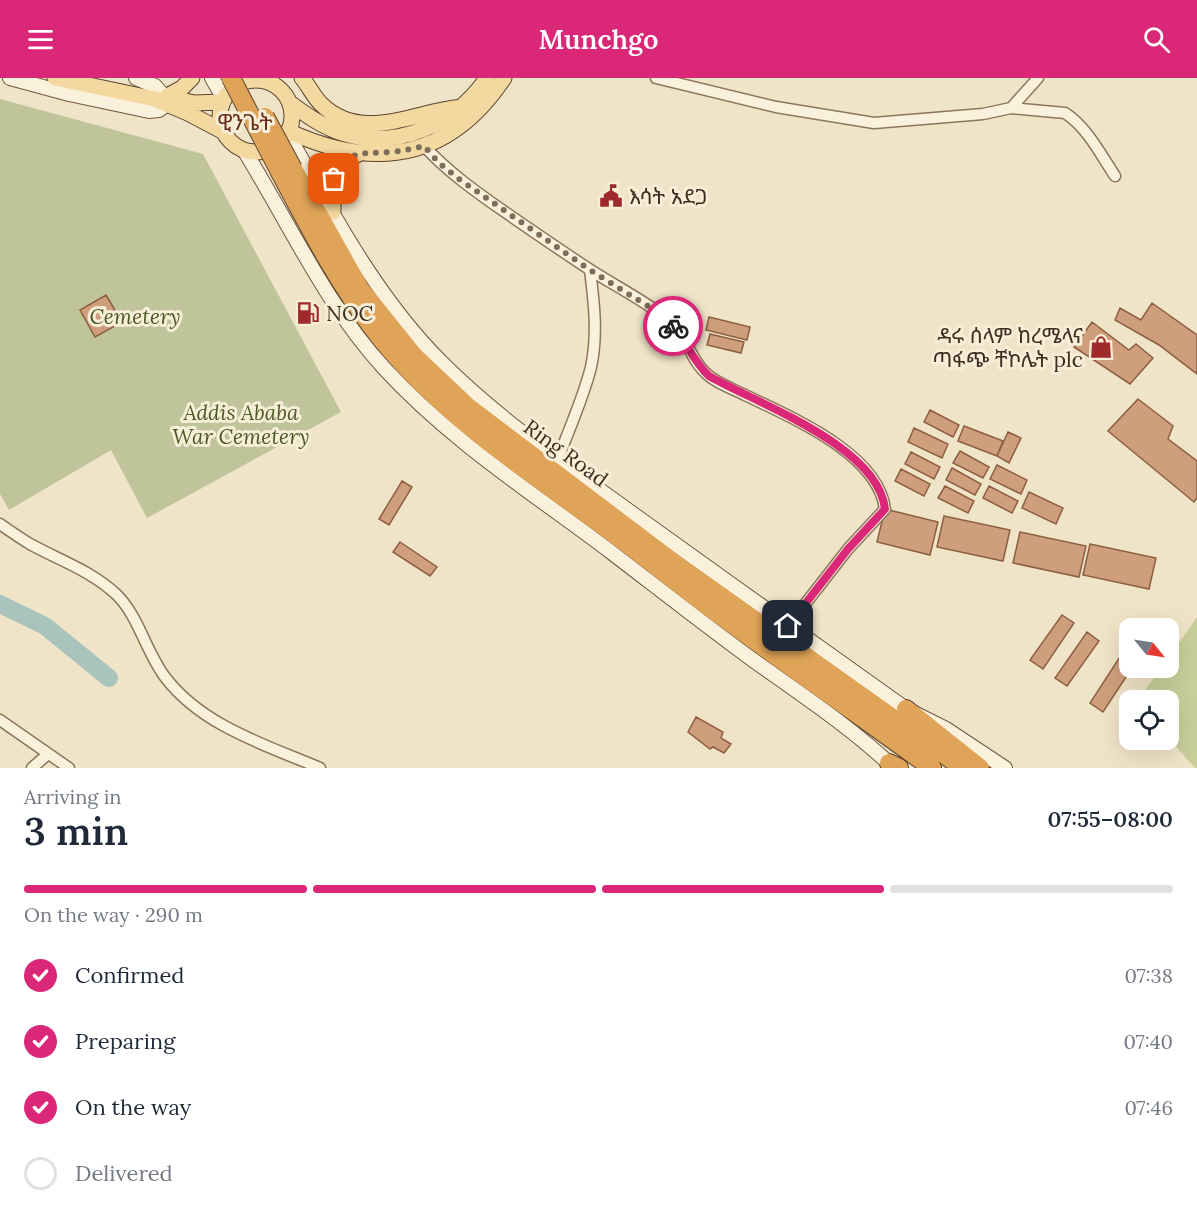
<!DOCTYPE html>
<meta charset="utf-8">
<style>
:root{--surface:#fff;--page:#f2f2f3;--text:#1f2937;--muted:#747a83;--line:#e0e1e3;--accent:#db2777}
body{margin:0;font-family:Lora,"Noto Sans Ethiopic",serif;background:var(--page);color:var(--text);height:100vh;display:flex;flex-direction:column;font-size:22px;white-space:nowrap}
*{box-sizing:border-box;margin:0}
p{font-size:20px;color:var(--muted)}
.icon{flex:none;width:33px;height:33px;fill:none;stroke:currentColor;stroke-width:2;stroke-linecap:round;stroke-linejoin:round}
.map{position:relative;height:690px;overflow:hidden}
.side{display:flex;flex-direction:column;background:var(--surface);flex:1}
.side>*{flex:none}
.needle{width:39px;rotate:120deg}
.fabs{position:absolute;left:1119px;top:540px;display:grid;gap:12px}
.fabs a{display:grid;place-items:center;width:60px;height:60px;border-radius:12px;background:var(--surface);box-shadow:0 6px 24px #0002;font-size:30px}
.pin{position:absolute;display:grid;place-items:center;width:51px;height:51px;color:#fff;margin:-26px;border-radius:12px;box-shadow:0 3px 9px #0006}
.courier{position:absolute;display:grid;place-items:center;width:60px;height:60px;margin:-30px;border:4px solid #db2777;border-radius:50%;background:#fff;color:#222;box-shadow:0 2px 8px #0007}
.overview em{font-style:normal;font-weight:600}
.overview div{display:flex;flex-direction:column-reverse}
.overview{display:flex;align-items:center;justify-content:space-between;height:102px;padding:0 24px}
h1{font-size:39px;font-weight:600;line-height:45px}
.bar{display:grid;grid-template-columns:repeat(4,1fr);gap:9px 6px;align-content:center;height:72px;padding:0 24px}
.bar i{height:8px;border-radius:4px;background:var(--line)}
.bar .selected{background:var(--accent)}
.bar p{grid-column:span 4}
ol{padding:0 24px;list-style:none}
li{display:flex;align-items:center;gap:18px;height:66px}
li p{margin-inline-start:auto}
li .icon{padding:6px;border-radius:50%;background:var(--accent);color:#fff;stroke-width:4}
li:last-child{color:var(--muted)}
li i{width:33px;height:33px;border:3px solid var(--line);border-radius:50%}
header{display:flex;justify-content:space-between;align-items:center;height:78px;padding:0 24px;background:var(--accent);color:#fff;font-size:27px;font-weight:600}
.map>svg:first-child{display:block}
.green{fill:#c9cf9b}
.cemetery{fill:#bfc49a}
.lines{fill:none;stroke-linecap:round;stroke-linejoin:round}
.river{stroke:#a9c4bc;stroke-width:18}
.building{fill:#cf9f7d;stroke:#8d5f41;stroke-width:1.5}
.street-casing{stroke:#8d765c;stroke-width:13}
.secondary-casing{stroke:#6f573f;stroke-width:16}
.primary-casing{stroke:#5b4430;stroke-width:17}
.highway-casing{stroke:#5b4430;stroke-width:20}
.street{stroke:#faf1dc;stroke-width:10}
.secondary{stroke:#faf1dc;stroke-width:14}
.primary{stroke:#f3d9a0;stroke-width:15}
.highway{stroke:#e0a458;stroke-width:18}
.highway-bridge-casing{stroke:#5b4430;stroke-width:20;stroke-linecap:butt}
.highway-bridge{stroke:#e0a458;stroke-width:18}
.done{stroke:#7c6e5b;stroke-width:6;stroke-dasharray:0 10.8}
.route{stroke:#db2777;stroke-width:8}
.labels{text-anchor:middle;dominant-baseline:central;stroke-width:6;stroke-linejoin:round;paint-order:stroke}
.poi-label{font-size:21px;fill:#3d2e20;stroke:#f7eed8;text-anchor:start}
.park-label{font-size:21px;font-style:italic;fill:#4d5a26;stroke:#f7eed8}
.street-label{font-size:21px;fill:#3d2e20;stroke:#f7eed8}
.neighbourhood-label{font-size:22px;fill:#6b2e1e;stroke:#f7eed8}
</style>
<header><svg class="icon" aria-label="menu" viewBox="0 0 24 24"><path d="M4 6h16M4 12h16M4 18h16"/></svg>Munchgo<svg class="icon" aria-label="search" viewBox="0 0 24 24"><circle cx="10" cy="10" r="6"/><path d="M15 15l6 6"/></svg></header>
<div class="map">
<svg width="1197" height="690" viewBox="0 0 1197 690">
<rect width="100%" height="100%" fill="#f0e4c8"/>
<path class="green" d="M1197,539V690H1195L1169,661L1168,622H1138L1161,590H1168L1169,579Z"/>
<path class="cemetery" d="M0,21L203,76L341,334L147,440L111,372L9,432L0,416Z"/>
<g class="lines">
<path class="river" d="M0,526L45,548L109,600"/>
</g>
<path class="building" d="M106,217L122,244L95,259L80,232Z
M1152,225L1197,257V296L1159,267L1115,242L1120,230L1141,242Z
M709,239L750,249L747,262L706,252Z
M1092,244L1129,272L1136,266L1153,280L1130,306L1074,269Z
M710,256L744,264L741,275L707,267Z
M1138,321L1173,348L1168,361L1197,383V420L1194,424L1108,353Z
M930,332L959,347L953,359L924,344Z
M964,348L1003,363L997,378L958,363Z
M914,350L948,366L942,380L908,364Z
M1008,354L1021,360L1009,385L997,378Z
M960,373L989,389L983,400L953,385Z
M911,374L940,389L934,401L905,386Z
M997,387L1027,402L1021,416L990,401Z
M952,390L981,406L975,417L946,402Z
M901,391L930,406L924,418L895,403Z
M402,403L412,409L389,447L379,441Z
M945,408L974,423L968,435L938,420Z
M989,408L1018,423L1012,435L983,420Z
M1029,414L1063,430L1056,446L1022,430Z
M885,431L938,444L930,477L877,464Z
M944,438L1010,452L1003,483L937,469Z
M1020,454L1086,468L1079,499L1013,485Z
M400,464L437,489L430,498L393,474Z
M1090,466L1156,480L1149,511L1083,497Z
M1062,537L1074,545L1043,591L1030,582Z
M1087,554L1099,563L1067,608L1055,600Z
M1127,568L1130,570V590H1132L1103,634L1090,625Z
M696,639L723,654L721,660L731,666L724,675L713,669L710,671L688,654Z"/>
<g class="lines">
<g class="street-casing">
<path id="street" d="M656,0L776,29L874,45L983,36L1011,30L1065,35C1087,49 1101,77 1115,98
M1011,30L1038,0
M424,68C448,94 476,114 505,134C534,154 563,174 592,193C614,207 637,219 658,234C667,241 676,251 683,261C692,274 696,288 709,298C719,306 733,311 745,317C790,339 878,375 885,431L848,471L788,548
M558,381C569,351 583,321 591,289C598,257 594,224 590,192
M0,446C10,453 20,460 30,466C59,482 92,493 117,517C139,539 146,574 165,599C202,648 266,667 320,690
M0,642L69,690
M32,690L48,676"/>
</g>
<g class="secondary-casing">
<path id="secondary" d="M10,0L69,16L149,33L159,32L167,26
M136,0L155,8L164,18
M212,0L224,21
M269,0L274,6
M287,55C332,135 376,219 441,284C499,342 567,388 633,436C724,501 815,567 906,631L946,651L1005,690
M244,72C289,145 326,227 384,290C451,363 533,415 611,474C658,510 705,547 753,582C801,616 852,650 894,690"/>
</g>
<g class="primary-casing">
<path id="primary" d="M55,0L155,21L188,35L224,54
M302,0C309,8 313,18 321,26C362,66 415,33 462,29
M220 38a36 36 0 1 1 72 0a36 36 0 1 1-72 0Z
M167,18L182,10L192,0
M168,19L194,25L223,24
M290,25C306,37 323,49 342,55C397,72 455,47 487,0
M288,53C375,93 449,82 504,0
M333,134C334,102 329,90 360,75"/>
</g>
<g class="highway-casing">
<path id="highway" d="M293,91L360,211L413,277L468,329L670,482L963,690
M281,96C311,153 342,212 382,262C448,343 536,398 618,459C646,480 673,502 701,523C777,580 855,634 932,690
M906,631L980,690
M889,685L899,690"/>
</g>
<use href="#street" class="street"/>
<use href="#secondary" class="secondary"/>
<use href="#primary" class="primary"/>
<use href="#highway" class="highway"/>
<g class="highway-bridge-casing">
<path id="highway-bridge" d="M231,0L281,96
M265,39L293,91"/>
</g>
<use href="#highway-bridge" class="highway-bridge"/>
</g>
<g class="lines">
<path class="done" d="M334,101C345,71 364,76 390,74C402,73 413,71 424,68L439,85L459,101L590,192L659,235L673,248"/>
<path class="route" d="M673,248C686,264 694,284 709,298C758,326 878,368 885,431L848,471L788,548"/>
</g>
<defs>
<g id="civic-bare" transform="scale(1.8)"><path d="M-.6-6.5H3V-4.5H.6V-3L4-1V1h2V6H-6V1h2V-1L-.6-3ZM-1.2 2.5V6h2.4V2.5Z" fill="#9e2a2b" stroke="#f7eed8" stroke-width="2.5" paint-order="stroke"/></g>
<g id="fuel-bare" transform="scale(1.8)"><path d="M-5.5-6h7V0h2V4h1.3V-2.5L3-4.5l.8-.8L6-3V5H2.5V1h-1V6h-7ZM-4.2-4.7v3.2H.2V-4.7Z" fill="#9e2a2b" stroke="#f7eed8" stroke-width="2.5" paint-order="stroke"/></g>
<g id="shop-bare" transform="scale(1.8)"><path d="M-5-2.5h2.3a2.7 3.5 0 0 1 5.4 0H5L5.5 6h-11ZM-1.5-2.5h3a1.5 2.3 0 0 0-3 0Z" fill="#9e2a2b" stroke="#f7eed8" stroke-width="2.5" paint-order="stroke"/></g>
</defs>
<g fill-rule="evenodd">
<use href="#civic-bare" x="611" y="118"/>
<use href="#fuel-bare" x="308" y="235"/>
<use href="#shop-bare" x="1101" y="269"/>
</g>
<g class="labels">
<g class="poi-label">
<text x="629" y="118">እሳት አደጋ</text>
<text x="326" y="235">NOC</text>
<text x="1083" y="257" text-anchor="end">ዳሩ ሰላም ከረሜላና<tspan x="1083" dy="24">ጣፋጭ ቸኮሌት plc</tspan></text>
</g>
<g class="park-label">
<text x="135" y="238">Cemetery</text>
<text x="241" y="334">Addis Ababa<tspan x="241" dy="24">War Cemetery</tspan></text>
</g>
<g class="street-label">
<text transform="translate(566 375) rotate(36)">Ring Road</text>
</g>
<g class="neighbourhood-label">
<text x="245" y="44">ዊንጌት</text>
</g>
</g>
</svg>
<div class="fabs">
<a><svg class="needle" viewBox="-14 -14 28 28"><path d="M0-13l5 13h-10z" fill="#e53935"/><path d="M0 13l5-13h-10z" fill="#747a83"/></svg></a>
<a><svg class="icon" aria-label="locate" viewBox="0 0 24 24"><circle cx="12" cy="12" r="6"/><path d="M12 2v4M12 18v4M2 12h4M18 12h4"/></svg></a>
</div>
<div class="pin" style="left:334px;top:101px;background:#ea580c"><svg class="icon" aria-label="bag" viewBox="0 0 24 24"><path d="M5 8h14l-1 12H6zM9 8a3 3 0 0 1 6 0"/></svg></div>
<div class="pin" style="left:788px;top:548px;background:#1f2937"><svg class="icon" aria-label="home" viewBox="0 0 24 24"><path d="M3 11l9-7 9 7M6 9v11h12V9"/></svg></div>
<div class="courier" style="left:673px;top:248px"><svg class="icon" aria-label="bike" viewBox="0 0 24 24"><circle cx="6" cy="16" r="4"/><circle cx="18" cy="16" r="4"/><path d="M6 16l4-8h5l3 8M10 8l3 8H6M13 5h3"/></svg></div>
</div>
<section class="side">
<div class="overview"><div><h1>3 min</h1><p>Arriving in</p></div><em>07:55–08:00</em></div>
<div class="bar"><i class="selected"></i><i class="selected"></i><i class="selected"></i><i></i><p>On the way · 290 m</p></div>
<ol>
<li><svg class="icon" aria-label="check" viewBox="0 0 24 24"><path d="M5 12l5 5 9-10"/></svg>Confirmed<p>07:38</p></li>
<li><svg class="icon" aria-label="check" viewBox="0 0 24 24"><path d="M5 12l5 5 9-10"/></svg>Preparing<p>07:40</p></li>
<li><svg class="icon" aria-label="check" viewBox="0 0 24 24"><path d="M5 12l5 5 9-10"/></svg>On the way<p>07:46</p></li>
<li><i></i>Delivered</li>
</ol>
</section>
